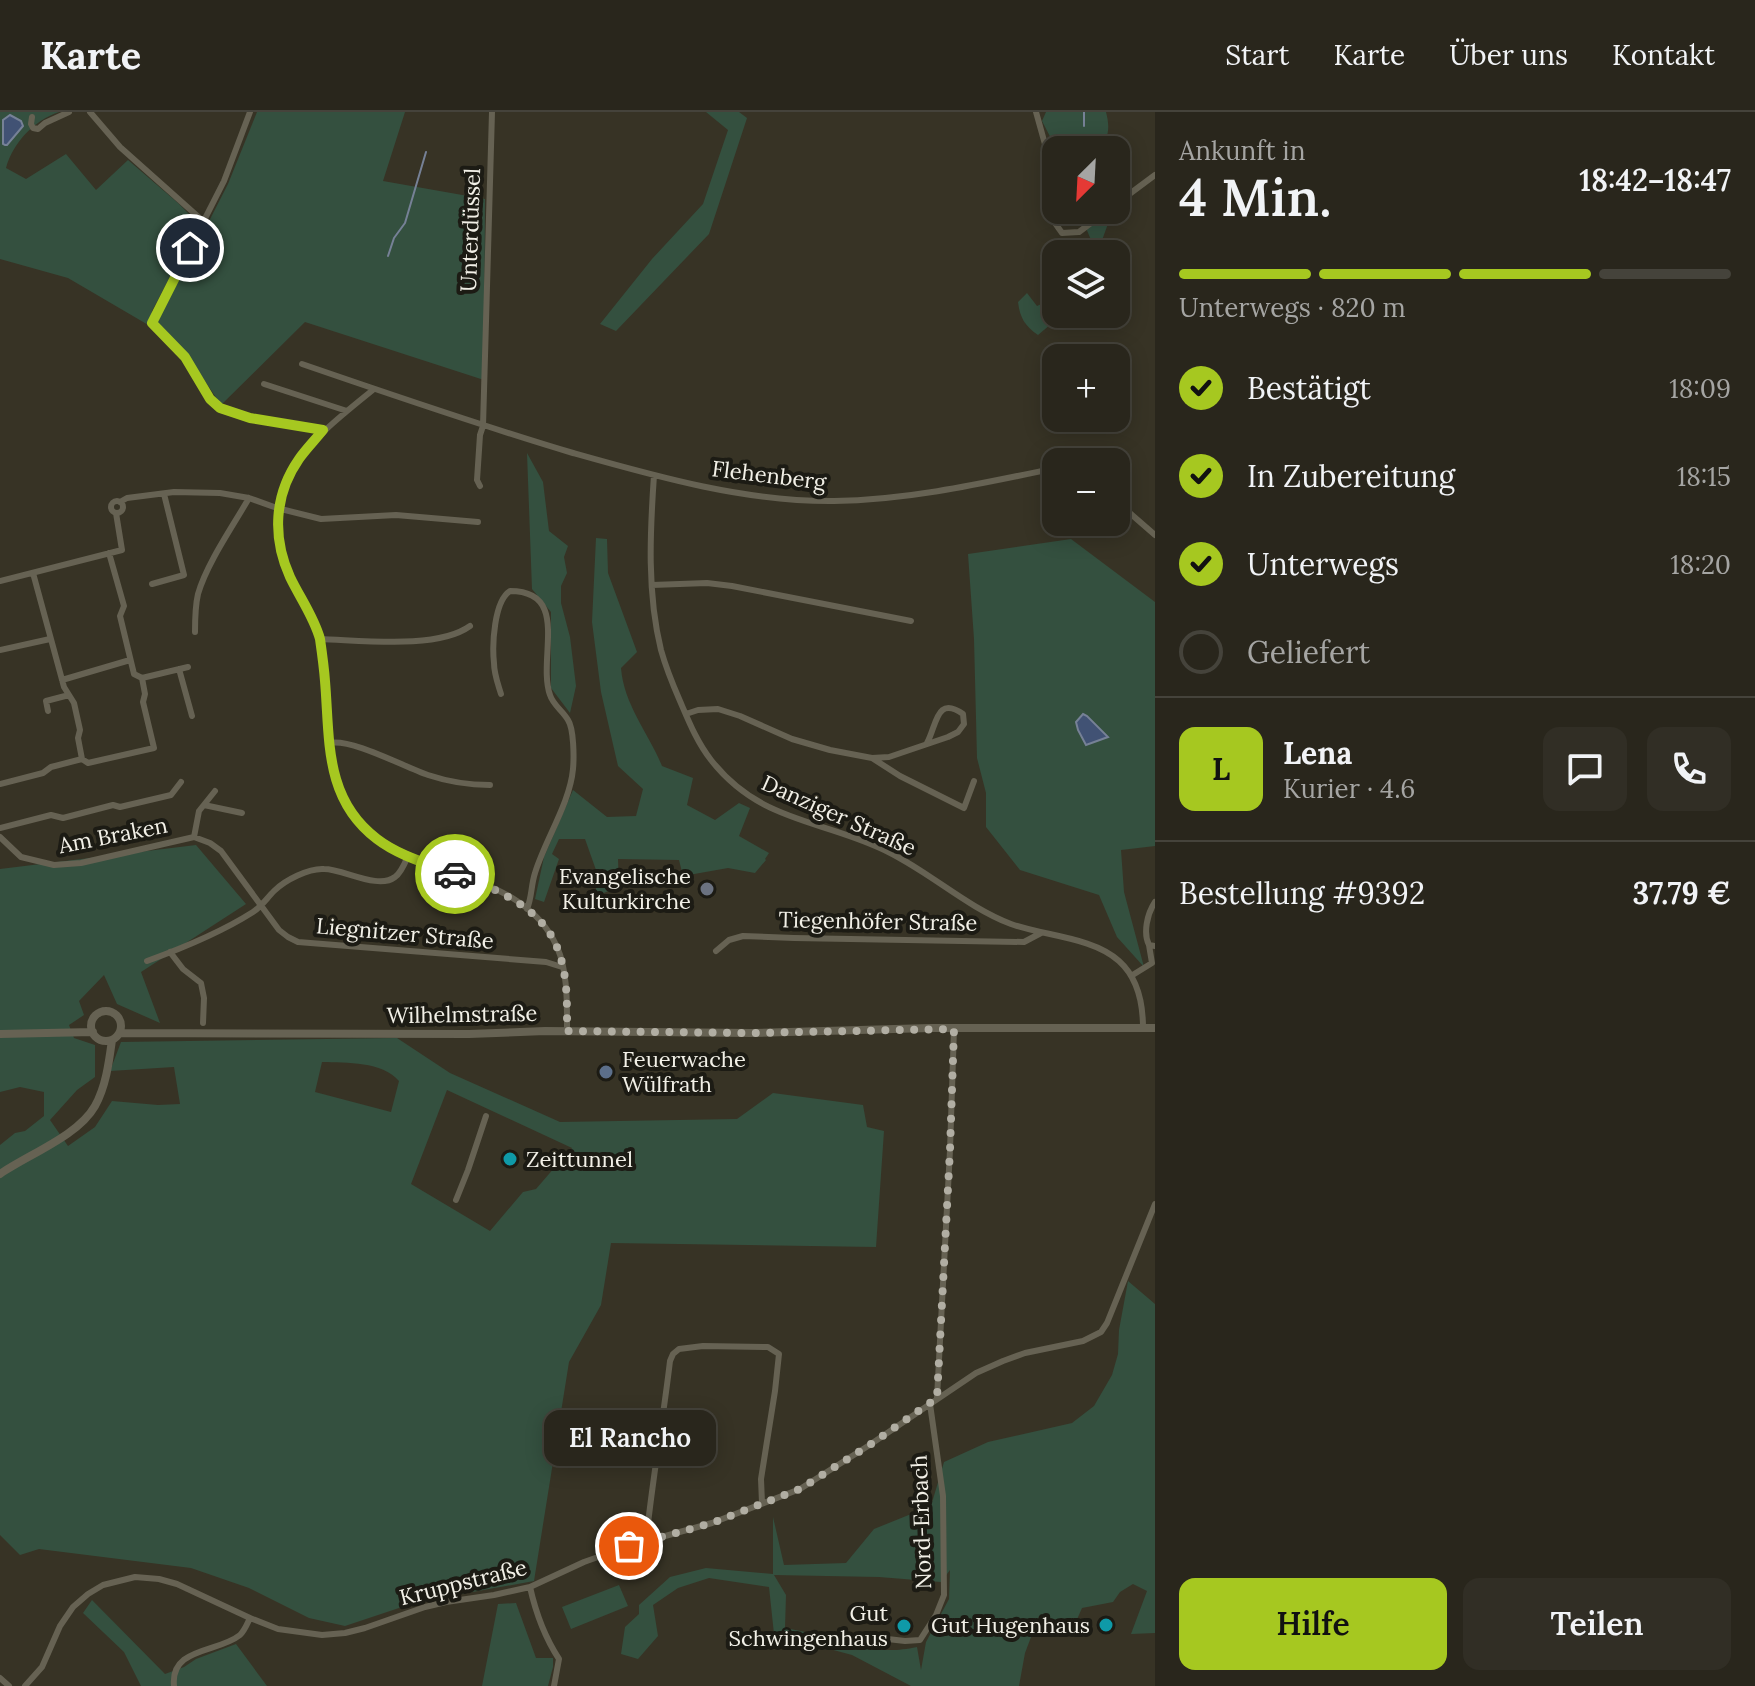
<!DOCTYPE html>
<html lang="de">
<meta charset="utf-8">
<style>
:root{--surface:#29261c;--page:#312e25;--text:#f1f3f6;--muted:#a5a5a3;--line:#45433b;--accent:#a6c820}
body{margin:0;font-family:Lora,serif;background:var(--page);color:var(--text);height:100vh;display:flex;flex-direction:column;font-size:30px;white-space:nowrap}
*{box-sizing:border-box;margin:0}
p{font-size:26px;color:var(--muted)}
.icon{flex:none;width:44px;height:44px;fill:none;stroke:currentColor;stroke-width:2;stroke-linecap:round;stroke-linejoin:round}
.map{position:relative;flex:1;overflow:hidden}
.panel{display:flex;flex-direction:column;background:var(--surface);width:600px}
.panel>*{flex:none}
.needle{width:52px;rotate:204deg}
.controls{position:absolute;left:1042px;top:24px;display:grid;gap:16px}
.controls a{display:grid;place-items:center;width:88px;height:88px;border-radius:16px;background:var(--surface);box-shadow:0 4px 20px #0003,0 0 0 2px var(--line);font-size:40px}
.pin{position:absolute;display:grid;place-items:center;width:68px;height:68px;color:#fff;margin:-34px;border:4px solid #fff;border-radius:50%;box-shadow:0 2px 8px #0007}
.courier{position:absolute;display:grid;place-items:center;width:80px;height:80px;margin:-40px;border:6px solid #a6c820;border-radius:50%;background:#fff;color:#222;box-shadow:0 2px 10px #0007}
.bubble{position:absolute;height:56px;border-radius:16px;background:var(--surface);box-shadow:0 4px 20px #0003,0 0 0 2px var(--line);font-size:26px;font-weight:600;line-height:56px;text-align:center}
.overview em{font-style:normal;font-weight:600}
.overview div{display:flex;flex-direction:column-reverse}
.overview{display:flex;align-items:center;justify-content:space-between;height:136px;padding:0 24px}
h1{font-size:52px;font-weight:600;line-height:60px}
.bar{display:grid;grid-template-columns:repeat(4,1fr);gap:12px 8px;align-content:center;height:96px;padding:0 24px}
.bar i{height:10px;border-radius:6px;background:var(--line)}
.bar .active{background:var(--accent)}
.bar p{grid-column:span 4}
.line{display:flex;align-items:center;gap:20px;padding:0 24px;border-top:2px solid var(--line)}
.line div{flex:1}
.round{display:grid;place-items:center;flex:none;width:84px;height:84px;border-radius:16px;background:var(--page)}
ol{padding:0 24px;list-style:none}
li{display:flex;align-items:center;gap:24px;height:88px}
li p{margin-inline-start:auto}
li .icon{padding:8px;border-radius:50%;background:var(--accent);color:#111;stroke-width:4}
li:last-child{color:var(--muted)}
li i{width:44px;height:44px;border:4px solid var(--line);border-radius:50%}
.cta{display:flex;gap:16px;margin-top:auto;padding:16px 24px}
.cta a{flex:1;height:92px;border-radius:16px;background:var(--accent);color:#111;font-size:32px;font-weight:600;line-height:92px;text-align:center}
.cta a+a{background:var(--page);color:var(--text)}
header{display:flex;align-items:center;gap:48px;box-sizing:border-box;height:112px;padding:0 40px;background:var(--surface);border-bottom:2px solid var(--line)}
header strong{font-size:38px}
nav{display:flex;gap:44px;margin-inline-start:auto;font-size:28px}
main{display:flex;flex:1;min-height:0}
.map>svg:first-child{display:block}
.green{fill:#34503f;fill-rule:evenodd}
.water{fill:#415274;stroke:#768196;stroke-width:2}
.lines{fill:none;stroke-linecap:round;stroke-linejoin:round}
.stream{stroke:#768196;stroke-width:2}
.minor{stroke:#666253;stroke-width:6}
.secondary{stroke:#666253;stroke-width:8}
.done{stroke:#b1aea3;stroke-width:8;stroke-dasharray:0 14.4}
.route{stroke:#a6c820;stroke-width:10}
.worship-dot{fill:#6b7280;stroke:#1c1b14;stroke-width:3}
.service-dot{fill:#5c6f8a;stroke:#1c1b14;stroke-width:3}
.culture-dot{fill:#0f9aa8;stroke:#1c1b14;stroke-width:3}
.labels{text-anchor:middle;dominant-baseline:central;stroke-width:8;stroke-linejoin:round;paint-order:stroke}
.street-label{font-size:22px;fill:#f2f0e7;stroke:#1c1b14}
.poi-label{font-size:22px;fill:#f2f0e7;stroke:#1c1b14;text-anchor:end}
</style>
<header>
<strong>Karte</strong>
<nav><a>Start</a><a>Karte</a><a>Über uns</a><a>Kontakt</a></nav>
</header>
<main>
<div class="map">
<svg width="1155" height="1574" viewBox="0 0 1155 1574">
<rect width="100%" height="100%" fill="#373325"/>
<path class="green" d="M0,0H59C33,9 13,31 6,56L26,67L66,42L96,78L128,48L178,91L198,111L152,199L150,214L68,166L0,147Z
M257,0H405L383,69L485,87L484,268L305,210L221,293L191,248L157,211L228,72Z
M706,0H739L747,6L709,122L616,219L600,212L652,147L703,92L728,18Z
M1046,0H1106C1110,15 1109,25 1100,38H1057L1042,9Z
M1110,98H1113L1097,142H1094L1096,140L1086,116Z
M1027,181L1037,194L1056,185V202H1063L1038,223C1025,214 1020,206 1018,190Z
M527,341L543,370L549,419L568,434L564,445L567,461L561,474V491L570,525L576,574L570,601L551,576V500L532,477Z
M596,426L607,427L608,461L637,540L621,556C624,593 648,620 662,654L693,666L687,693L715,708L739,691L750,696L739,724L769,741L765,747L766,748L755,761L728,756L683,764L679,748L618,747L619,775L596,784V758L585,727H559L552,742L559,747L544,790L535,787L544,745L573,678L607,705L636,704L643,677L618,654L601,580L592,510Z
M1071,427L1155,490V734L1121,738L1124,780L1144,855L1117,825L1099,783L1020,758L986,715V681L977,646L974,527L968,442Z
M196,733L246,792L141,860L160,911L117,892L104,863L79,889L84,903L69,913L74,926L95,933V965L77,978L50,1008L68,1034L95,1015L112,989L158,993L180,992L174,955L110,959L121,930L397,926L450,961L560,1010L737,1007L773,981L863,993L867,1015L884,1019L876,1135L611,1131L601,1193L569,1250L534,1469L417,1490L345,1514L309,1506L249,1476L191,1456L39,1437L20,1443L0,1423V1033L15,1021L25,1019L44,1004V980L20,975L0,980V757ZM322,950C347,951 382,949 399,969L391,1000L315,980ZM447,978L572,1036L567,1046L555,1055L536,1077L523,1080L490,1119L411,1072Z
M1128,1169L1155,1192V1521L1131,1522L1147,1479L1133,1472L1120,1480L1113,1490L1082,1496L1075,1512L1039,1504L1025,1541L1019,1574H911L852,1543L774,1522L769,1475L709,1466L678,1476L653,1493L658,1524L638,1547L621,1542L625,1515L639,1502V1493L670,1465L706,1456L773,1462V1405L784,1453L846,1451L874,1417L931,1394L944,1350L988,1330L1072,1311L1094,1294L1112,1263L1118,1242L1119,1218ZM950,1458L949,1487L926,1530L921,1558L917,1535C883,1542 874,1536 842,1528C823,1523 804,1520 785,1516L786,1483L774,1463L879,1465L941,1470Z
M619,1473L628,1494L571,1517L562,1495Z
M92,1488L165,1562L184,1555L196,1547L236,1532L267,1574H141L124,1540L83,1501Z
M516,1491L536,1546H553V1555L548,1574H482L498,1492Z"/>
<path class="water" d="M10,3L21,9L23,14L7,33H5L3,32V8Z
M1083,602L1087,604L1108,625L1086,633L1078,618L1076,610Z"/>
<g class="lines">
<path class="stream" d="M1084,14V0
M388,144L394,126L405,111L426,40"/>
<path class="minor" d="M90,0L120,35L203,109
M250,0L224,69L152,211L185,245L210,287L220,296L250,306L323,318
M1036,0L1048,43L1056,63
M32,5L31,12L33,16L38,17L45,11L69,0
M1116,92L1155,63
M1057,98L1055,111L1062,121L1079,120L1108,98
M302,252C392,283 482,314 573,341C658,365 746,390 834,389C909,388 984,371 1056,356
M264,272L347,299
M374,277C315,325 254,369 286,456C294,477 307,497 317,517L320,527C322,541 324,555 325,569C328,610 324,656 346,693C394,771 519,749 557,835C568,859 567,894 567,919
M1112,346V350
M654,363C650,421 647,481 661,538C666,556 673,573 680,589C689,610 697,630 711,648C759,709 817,707 880,736C927,757 964,794 1011,812C1044,824 1093,825 1119,849C1138,866 1143,892 1143,916
M480,374L477,368L480,323L483,314L492,0
M1116,377L1124,396L1155,423
M111 395a6 6 0 1 1 12 0a6 6 0 1 1-12 0Z
M120,390L127,386L174,380L220,381L249,386L277,396L321,407L396,403L478,410
M33,461L64,575L74,591L80,618L78,626L82,647
M0,469L122,438L116,401
M152,472L184,463L164,382
M652,473L707,471L732,474L911,509
M195,520C195,507 195,495 198,482C207,451 233,414 249,386
M320,527C360,528 437,538 470,514
M0,538L50,527
M179,557L192,604
M142,566L188,555
M62,568L130,548
M501,582C498,572 494,562 494,551C492,533 494,489 510,479C571,479 537,546 550,583C553,593 563,599 568,608C574,617 574,646 573,657C570,691 545,728 535,761C531,773 532,785 527,797
M48,599L46,589L69,583
M686,602L698,598L718,597L740,604L792,627L830,638L872,646L900,664L964,696L974,669
M329,631C352,626 404,655 428,663C449,670 468,673 490,673
M872,646L889,645L948,625L958,620L964,612L963,602C936,583 937,613 927,631
M0,672L43,661L51,655L82,647L88,651L154,636L143,590L145,582L142,566L134,562L120,504L124,494L109,441
M204,693L242,701
M0,716L51,703L63,706L113,693L120,695L171,683L181,670
M0,725L21,745L54,753L81,751L194,725L210,731L221,739L279,818L288,825L298,830L546,850L562,855
M194,725L199,699L215,679
M1149,833C1143,821 1147,802 1155,790
M716,839L729,828L743,824L794,826L1024,830L1041,821
M170,840L183,857L201,871L204,886L203,911
M147,849C183,836 220,821 253,800C261,795 267,786 274,779C285,768 309,756 324,757C344,757 378,778 395,765C401,761 405,751 408,744
M1131,864L1152,851L1149,833L1155,834
M456,1088L468,1058L486,1004
M937,1286L950,1038L954,917
M646,1430C652,1369 663,1309 670,1249L673,1242L679,1237L703,1234L768,1235L779,1242L775,1279L761,1367L762,1391
M530,1475C536,1502 544,1524 559,1547L554,1574
M879,1526L905,1529L920,1528L936,1503L944,1483L943,1384L930,1292
M0,1566L9,1574
M25,1574L42,1555L60,1514L73,1495L88,1482L103,1473L135,1465L159,1467L177,1472L250,1506L278,1517L322,1523L345,1521L365,1516L425,1495L446,1490L494,1483L530,1475L584,1450L629,1434L712,1411L800,1377L868,1334L976,1261L1003,1249L1025,1241L1083,1229L1101,1220L1107,1211L1155,1092
M174,1574C170,1535 218,1541 240,1523C245,1518 247,1512 250,1506"/>
<path class="secondary" d="M91 914a15 15 0 1 1 30 0a15 15 0 1 1-30 0Z
M120,921L469,922L545,919L752,921L930,916H1155
M0,922L93,920
M0,1062C29,1042 78,1024 95,994C106,974 109,950 112,928"/>
</g>
<g class="lines">
<path class="done" d="M455,762C494,776 543,795 558,838C568,864 567,893 567,919L752,921L954,917L950,1038L937,1286L868,1334L800,1377L712,1411L629,1434"/>
<path class="route" d="M190,136L152,211L185,245L210,287L220,296L250,306L323,318C315,328 306,337 299,347C274,383 272,425 290,465C300,486 314,505 320,527C322,541 324,555 325,569C330,628 324,687 377,727C399,744 429,752 455,762"/>
</g>
<circle class="worship-dot" cx="707" cy="777" r="8"/>
<circle class="service-dot" cx="606" cy="960" r="8"/>
<g class="culture-dot">
<circle cx="510" cy="1047" r="8"/>
<circle cx="1106" cy="1513" r="8"/>
<circle cx="904" cy="1514" r="8"/>
</g>
<g class="labels">
<g class="street-label">
<text transform="translate(470 118) rotate(-88)">Unterdüssel</text>
<text transform="translate(769 363) rotate(7)">Flehenberg</text>
<text transform="translate(839 703) rotate(24)">Danziger Straße</text>
<text transform="translate(113 723) rotate(-11)">Am Braken</text>
<text transform="translate(878 809) rotate(1)">Tiegenhöfer Straße</text>
<text transform="translate(405 821) rotate(5)">Liegnitzer Straße</text>
<text transform="translate(462 902) rotate(-1)">Wilhelmstraße</text>
<text transform="translate(921 1410) rotate(-92)">Nord-Erbach</text>
<text transform="translate(463 1470) rotate(-14)">Kruppstraße</text>
</g>
<g class="poi-label">
<text x="691" y="764">Evangelische<tspan x="691" dy="25">Kulturkirche</tspan></text>
<text x="622" y="947" text-anchor="start">Feuerwache<tspan x="622" dy="25">Wülfrath</tspan></text>
<text x="526" y="1047" text-anchor="start">Zeittunnel</text>
<text x="888" y="1501">Gut<tspan x="888" dy="25">Schwingenhaus</tspan></text>
<text x="1090" y="1513">Gut Hugenhaus</text>
</g>
</g>
</svg>
<div class="controls">
<a><svg class="needle" viewBox="-14 -14 28 28"><path d="M0-13l5 13h-10z" fill="#e53935"/><path d="M0 13l5-13h-10z" fill="#a5a5a3"/></svg></a>
<a><svg class="icon" aria-label="layers" viewBox="0 0 24 24"><path d="M12 4l9 5-9 5-9-5zM3 14l9 5 9-5"/></svg></a>
<a>+</a>
<a>−</a>
</div>
<div class="pin" style="left:629px;top:1434px;background:#ea580c"><svg class="icon" aria-label="bag" viewBox="0 0 24 24"><path d="M5 8h14l-1 12H6zM9 8a3 3 0 0 1 6 0"/></svg></div>
<div class="pin" style="left:190px;top:136px;background:#1f2937"><svg class="icon" aria-label="home" viewBox="0 0 24 24"><path d="M3 11l9-7 9 7M6 9v11h12V9"/></svg></div>
<div class="courier" style="left:455px;top:762px"><svg class="icon" aria-label="car" viewBox="0 0 24 24"><path d="M5 17H2v-5l4-1 3-4h7l3 4 3 1v5h-3M9 17h6M6 11h13"/><circle cx="7" cy="17" r="2"/><circle cx="17" cy="17" r="2"/></svg></div>
<div class="bubble" style="left:544px;top:1298px;width:172px">El Rancho</div>
</div>
<section class="panel">
<div class="overview"><div><h1>4 Min.</h1><p>Ankunft in</p></div><em>18:42–18:47</em></div>
<div class="bar"><i class="active"></i><i class="active"></i><i class="active"></i><i></i><p>Unterwegs · 820 m</p></div>
<ol>
<li><svg class="icon" aria-label="check" viewBox="0 0 24 24"><path d="M5 12l5 5 9-10"/></svg>Bestätigt<p>18:09</p></li>
<li><svg class="icon" aria-label="check" viewBox="0 0 24 24"><path d="M5 12l5 5 9-10"/></svg>In Zubereitung<p>18:15</p></li>
<li><svg class="icon" aria-label="check" viewBox="0 0 24 24"><path d="M5 12l5 5 9-10"/></svg>Unterwegs<p>18:20</p></li>
<li><i></i>Geliefert</li>
</ol>
<div class="line" style="height:144px"><b class="round" style="background:var(--accent);color:#111">L</b><div><b>Lena</b><p>Kurier · 4.6</p></div><a class="round"><svg class="icon" aria-label="chat" viewBox="0 0 24 24"><path d="M4 5h16v11H9l-5 4z"/></svg></a><a class="round"><svg class="icon" aria-label="phone" viewBox="0 0 24 24"><path d="M5 4h4l2 5-3 2q2 4 5 5l2-3 5 2v4C11 20 4 13 5 4z"/></svg></a></div>
<div class="line" style="height:104px"><div>Bestellung #9392</div><b>37.79 €</b></div>
<div class="cta"><a>Hilfe</a><a>Teilen</a></div>
</section>
</main>
